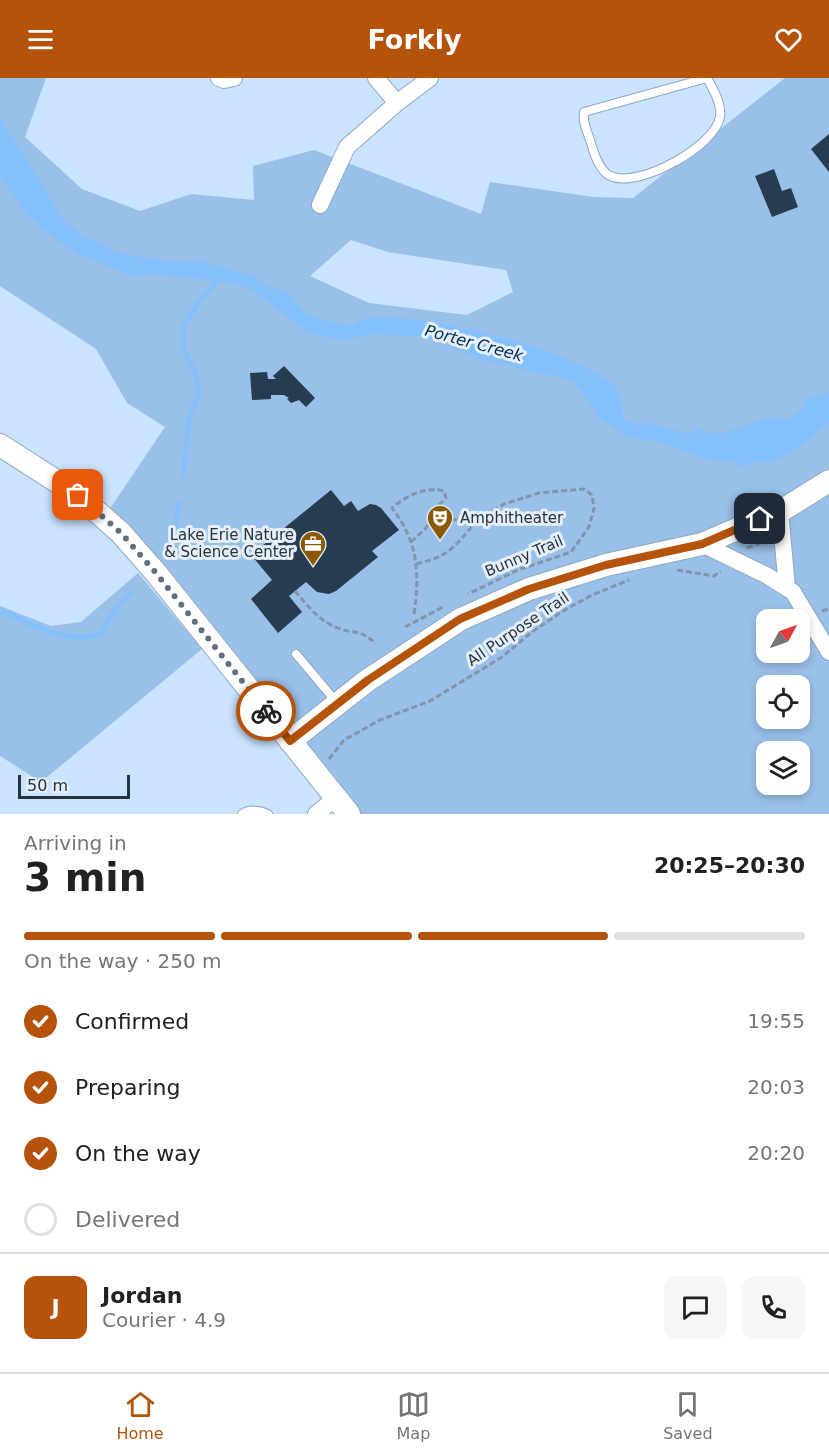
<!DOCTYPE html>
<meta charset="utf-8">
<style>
:root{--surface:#fff;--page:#f6f6f6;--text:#202124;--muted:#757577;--line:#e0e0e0;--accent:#b45309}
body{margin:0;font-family:"DejaVu Sans",sans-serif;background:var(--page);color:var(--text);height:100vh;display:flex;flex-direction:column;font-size:22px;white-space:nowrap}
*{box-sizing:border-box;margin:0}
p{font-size:20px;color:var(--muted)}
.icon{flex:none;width:33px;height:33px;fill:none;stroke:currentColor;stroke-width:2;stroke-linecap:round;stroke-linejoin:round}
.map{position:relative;height:736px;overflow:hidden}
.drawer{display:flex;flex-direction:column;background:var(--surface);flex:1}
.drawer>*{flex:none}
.needle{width:39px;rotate:50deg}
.tools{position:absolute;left:756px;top:531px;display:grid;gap:12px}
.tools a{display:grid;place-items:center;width:54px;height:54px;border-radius:12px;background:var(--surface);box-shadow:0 3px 9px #0003;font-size:30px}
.scale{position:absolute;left:18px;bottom:15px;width:112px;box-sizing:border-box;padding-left:6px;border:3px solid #28323c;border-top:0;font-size:16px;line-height:21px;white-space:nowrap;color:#28323c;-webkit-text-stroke:4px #e5effa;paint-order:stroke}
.pin{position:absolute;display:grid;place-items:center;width:51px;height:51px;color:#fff;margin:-26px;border-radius:12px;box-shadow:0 3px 9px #0006}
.courier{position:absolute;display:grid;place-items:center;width:60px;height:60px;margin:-30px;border:4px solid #b45309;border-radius:50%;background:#fff;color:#222;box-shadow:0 2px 8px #0007}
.overview em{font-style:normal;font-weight:600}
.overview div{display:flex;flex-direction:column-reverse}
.overview{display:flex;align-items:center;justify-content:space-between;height:102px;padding:0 24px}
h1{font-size:39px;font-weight:600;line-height:45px}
.bar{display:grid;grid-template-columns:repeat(4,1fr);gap:9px 6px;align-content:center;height:72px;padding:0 24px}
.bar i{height:8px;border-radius:4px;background:var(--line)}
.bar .on{background:var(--accent)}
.bar p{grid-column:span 4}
.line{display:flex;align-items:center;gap:15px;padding:0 24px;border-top:2px solid var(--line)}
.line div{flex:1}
.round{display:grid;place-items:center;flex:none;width:63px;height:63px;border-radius:12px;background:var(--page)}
ol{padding:0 24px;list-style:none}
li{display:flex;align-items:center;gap:18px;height:66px}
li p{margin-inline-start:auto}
li .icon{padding:6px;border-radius:50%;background:var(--accent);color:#fff;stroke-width:4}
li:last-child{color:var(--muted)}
li i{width:33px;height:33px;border:3px solid var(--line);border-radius:50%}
header{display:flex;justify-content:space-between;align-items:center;height:78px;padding:0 24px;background:var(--accent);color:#fff;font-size:27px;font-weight:600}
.tab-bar{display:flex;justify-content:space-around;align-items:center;height:84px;border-top:2px solid var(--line);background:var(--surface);font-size:16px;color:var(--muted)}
.tab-bar a{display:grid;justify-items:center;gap:3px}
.tab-bar .on{color:var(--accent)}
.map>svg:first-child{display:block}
.green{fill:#99c0e9;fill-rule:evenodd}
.water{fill:#83c0fd}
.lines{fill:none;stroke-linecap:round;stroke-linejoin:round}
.stream{stroke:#83c0fd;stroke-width:4.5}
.river{stroke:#83c0fd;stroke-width:27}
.building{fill:#273c51}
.lane-casing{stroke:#90a8c1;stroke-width:10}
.street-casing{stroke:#90a8c1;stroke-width:18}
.secondary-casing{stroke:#90a8c1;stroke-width:24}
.path{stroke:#8395a9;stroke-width:3;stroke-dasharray:6 3;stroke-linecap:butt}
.lane{stroke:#fff;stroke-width:8}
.street{stroke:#fff;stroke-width:16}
.secondary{stroke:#fff;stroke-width:22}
.done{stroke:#617080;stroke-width:6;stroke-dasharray:0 10.8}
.route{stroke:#b45309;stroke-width:8}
.labels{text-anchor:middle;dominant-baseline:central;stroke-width:6;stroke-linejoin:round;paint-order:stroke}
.poi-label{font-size:15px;fill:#28323c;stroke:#e5effa;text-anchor:start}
.street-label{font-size:15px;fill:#28323c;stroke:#e5effa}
.water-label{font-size:16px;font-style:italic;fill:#002c52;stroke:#e5effa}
</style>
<header><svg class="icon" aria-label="menu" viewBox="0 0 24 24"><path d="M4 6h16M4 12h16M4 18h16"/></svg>Forkly<svg class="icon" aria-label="heart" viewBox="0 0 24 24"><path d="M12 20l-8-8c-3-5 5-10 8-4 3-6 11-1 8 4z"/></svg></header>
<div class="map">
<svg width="829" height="736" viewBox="0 0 829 736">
<rect width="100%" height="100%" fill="#cae3fe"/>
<path class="green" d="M0,0H46L25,59L82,111L140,133L191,116L254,122L253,88L314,72L481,136L490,104L593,119L633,120L785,0H829V736H349L109,432L165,349L127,325L96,271L0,208ZM351,162L388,174L506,192L513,214L467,237L369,225L310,198ZM766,542H800V574H766ZM766,608H800V640H766ZM766,674H800V706H766Z
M138,495L202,571L41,704L0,678V528L51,548L81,544Z"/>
<path class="water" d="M0,41L21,72L63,142L85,160L95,162L115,174L169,184L199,183L254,198L265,207L283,214H289L302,233L321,242L353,247C355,246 358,243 361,242C398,227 596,276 616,311C621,318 622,333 624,342L641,348L645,344L689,356L696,351L718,358L769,339L783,342L805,336V320L829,316V339L824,344L756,365L751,384L741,390L732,381L709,382L654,362L629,360L600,340L573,302L486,283L428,259L373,256L343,262L308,255L253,212L231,204L148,196L132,198L80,177L37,148L38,139L15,94L0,75Z"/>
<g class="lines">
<path class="stream" d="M183,398L189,340L198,318L197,299L183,271V249L198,225L220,199
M171,472L179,424
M0,534L7,535C38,549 67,567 101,556L112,536L131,514"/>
<path class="river" d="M0,73L38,129
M718,368C753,372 770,377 799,352C809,344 817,334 829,328"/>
</g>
<path class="building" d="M829,56V94L811,71Z
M774,91L782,113L791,110L798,129L772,139L755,98Z
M284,288L315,320L306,329L299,322L291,325L287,321L289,320L284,317H271V321L252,322L250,295L267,294L268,301H276L273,298Z
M331,412L344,428L351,423L358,433L370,426L376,427L381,430L399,452L372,473L378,479L336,513L329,516L317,514L306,504L289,518L302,534L278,555L251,521L272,502L251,477Z"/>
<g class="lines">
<g class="lane-casing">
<path id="lane" d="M707,0C713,11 722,26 720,39C715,68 641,109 613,99C601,96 594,76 591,65C588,55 582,44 584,34Z
M296,576L338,626
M242,736C249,731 260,732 268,736"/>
</g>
<g class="street-casing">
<path id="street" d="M219,0L224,2L234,0
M376,0L397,25
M320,127L347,69L397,25L430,0
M780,433L787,510
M702,466L766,497L793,514L829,574
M316,736L336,720"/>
</g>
<g class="secondary-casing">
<path id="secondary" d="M0,367L78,417L121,455L156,495L349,736
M290,663L368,602L461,541L529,511L606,487L702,466L784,431L829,403"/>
</g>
<path class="path" d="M411,464L426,450L433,436
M747,470L769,462
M416,486C450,478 454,469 476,444
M677,492L714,498L721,493
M295,513C307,527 320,544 338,550C356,557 359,550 376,566
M822,533L829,531
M414,536C420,494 418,464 392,430C406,418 425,408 444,413L446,420L436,430L433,436L447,441L476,444L504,426L539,415L584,411L592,417L594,430L589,449L571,474L518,492L468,516
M405,549L443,529
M329,681L344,662L380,642L430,623L502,579L532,554L563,533L592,517L629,502"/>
<use href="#lane" class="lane"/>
<use href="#street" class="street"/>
<use href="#secondary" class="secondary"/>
</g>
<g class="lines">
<path class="done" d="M78,417L121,455L156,495L266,633"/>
<path class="route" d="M266,633L290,663L368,602L460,541L529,511L606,487L702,466L760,441"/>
</g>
<defs>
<g id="theatre-pin" transform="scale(1.35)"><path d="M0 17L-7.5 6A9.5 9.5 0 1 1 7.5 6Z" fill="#8b5804" stroke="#e5effa"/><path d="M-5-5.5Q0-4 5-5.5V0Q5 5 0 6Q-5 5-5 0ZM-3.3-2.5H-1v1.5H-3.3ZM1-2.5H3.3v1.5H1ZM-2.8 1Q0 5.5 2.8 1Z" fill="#fff"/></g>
<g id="office-pin" transform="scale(1.35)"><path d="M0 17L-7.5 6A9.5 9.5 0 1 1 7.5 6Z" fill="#8b5804" stroke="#e5effa"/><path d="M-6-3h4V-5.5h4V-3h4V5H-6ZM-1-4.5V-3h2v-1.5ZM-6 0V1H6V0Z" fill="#fff"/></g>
</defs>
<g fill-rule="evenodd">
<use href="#theatre-pin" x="440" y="440"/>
<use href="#office-pin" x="313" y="466"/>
</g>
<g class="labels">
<g class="poi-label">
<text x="460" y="440">Amphitheater</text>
<text x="294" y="457" text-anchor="end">Lake Erie Nature<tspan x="294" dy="17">&amp; Science Center</tspan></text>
</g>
<g class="street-label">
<text transform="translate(524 478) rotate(-23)">Bunny Trail</text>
<text transform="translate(518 551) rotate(-34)">All Purpose Trail</text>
</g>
<g class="water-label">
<text transform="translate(474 265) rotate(15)">Porter Creek</text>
</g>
</g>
</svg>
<div class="tools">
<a><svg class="needle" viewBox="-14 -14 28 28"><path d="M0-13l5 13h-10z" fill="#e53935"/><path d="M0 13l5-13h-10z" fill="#757577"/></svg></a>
<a><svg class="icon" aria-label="locate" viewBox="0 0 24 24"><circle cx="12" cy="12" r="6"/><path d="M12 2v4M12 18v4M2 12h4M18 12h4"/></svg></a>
<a><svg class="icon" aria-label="layers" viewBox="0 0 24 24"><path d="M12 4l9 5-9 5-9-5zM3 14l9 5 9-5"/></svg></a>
</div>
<div class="scale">50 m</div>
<div class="pin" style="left:78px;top:417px;background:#ea580c"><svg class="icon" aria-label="bag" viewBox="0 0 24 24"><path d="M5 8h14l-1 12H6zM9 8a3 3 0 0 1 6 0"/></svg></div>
<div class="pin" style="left:760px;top:441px;background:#1f2937"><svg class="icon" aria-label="home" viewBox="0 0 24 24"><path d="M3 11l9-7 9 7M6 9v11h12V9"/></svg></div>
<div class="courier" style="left:266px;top:633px"><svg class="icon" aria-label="bike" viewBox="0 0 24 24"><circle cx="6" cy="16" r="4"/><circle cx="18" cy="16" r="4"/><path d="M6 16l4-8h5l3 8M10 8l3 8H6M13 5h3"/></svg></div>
</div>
<section class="drawer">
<div class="overview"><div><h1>3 min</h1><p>Arriving in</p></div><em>20:25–20:30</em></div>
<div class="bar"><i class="on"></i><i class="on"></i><i class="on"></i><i></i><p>On the way · 250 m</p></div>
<ol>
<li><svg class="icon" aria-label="check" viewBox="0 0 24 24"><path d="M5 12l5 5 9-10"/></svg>Confirmed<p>19:55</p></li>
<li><svg class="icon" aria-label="check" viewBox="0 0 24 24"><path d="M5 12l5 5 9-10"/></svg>Preparing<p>20:03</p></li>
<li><svg class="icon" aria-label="check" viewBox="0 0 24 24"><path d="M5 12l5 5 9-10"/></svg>On the way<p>20:20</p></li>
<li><i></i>Delivered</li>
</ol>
<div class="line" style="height:108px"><b class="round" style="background:var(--accent);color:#fff">J</b><div><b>Jordan</b><p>Courier · 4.9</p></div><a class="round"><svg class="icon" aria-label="chat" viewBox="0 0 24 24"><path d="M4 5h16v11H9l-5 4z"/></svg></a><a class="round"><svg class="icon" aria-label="phone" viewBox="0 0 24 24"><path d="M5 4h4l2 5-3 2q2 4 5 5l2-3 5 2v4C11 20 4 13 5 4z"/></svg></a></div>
</section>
<nav class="tab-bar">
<a class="on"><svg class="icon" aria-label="home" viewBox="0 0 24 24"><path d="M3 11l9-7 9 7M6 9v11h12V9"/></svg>Home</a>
<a><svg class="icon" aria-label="map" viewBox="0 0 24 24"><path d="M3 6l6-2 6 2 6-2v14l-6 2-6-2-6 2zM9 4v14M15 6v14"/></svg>Map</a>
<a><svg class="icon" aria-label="saved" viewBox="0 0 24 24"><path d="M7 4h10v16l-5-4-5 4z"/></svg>Saved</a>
</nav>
